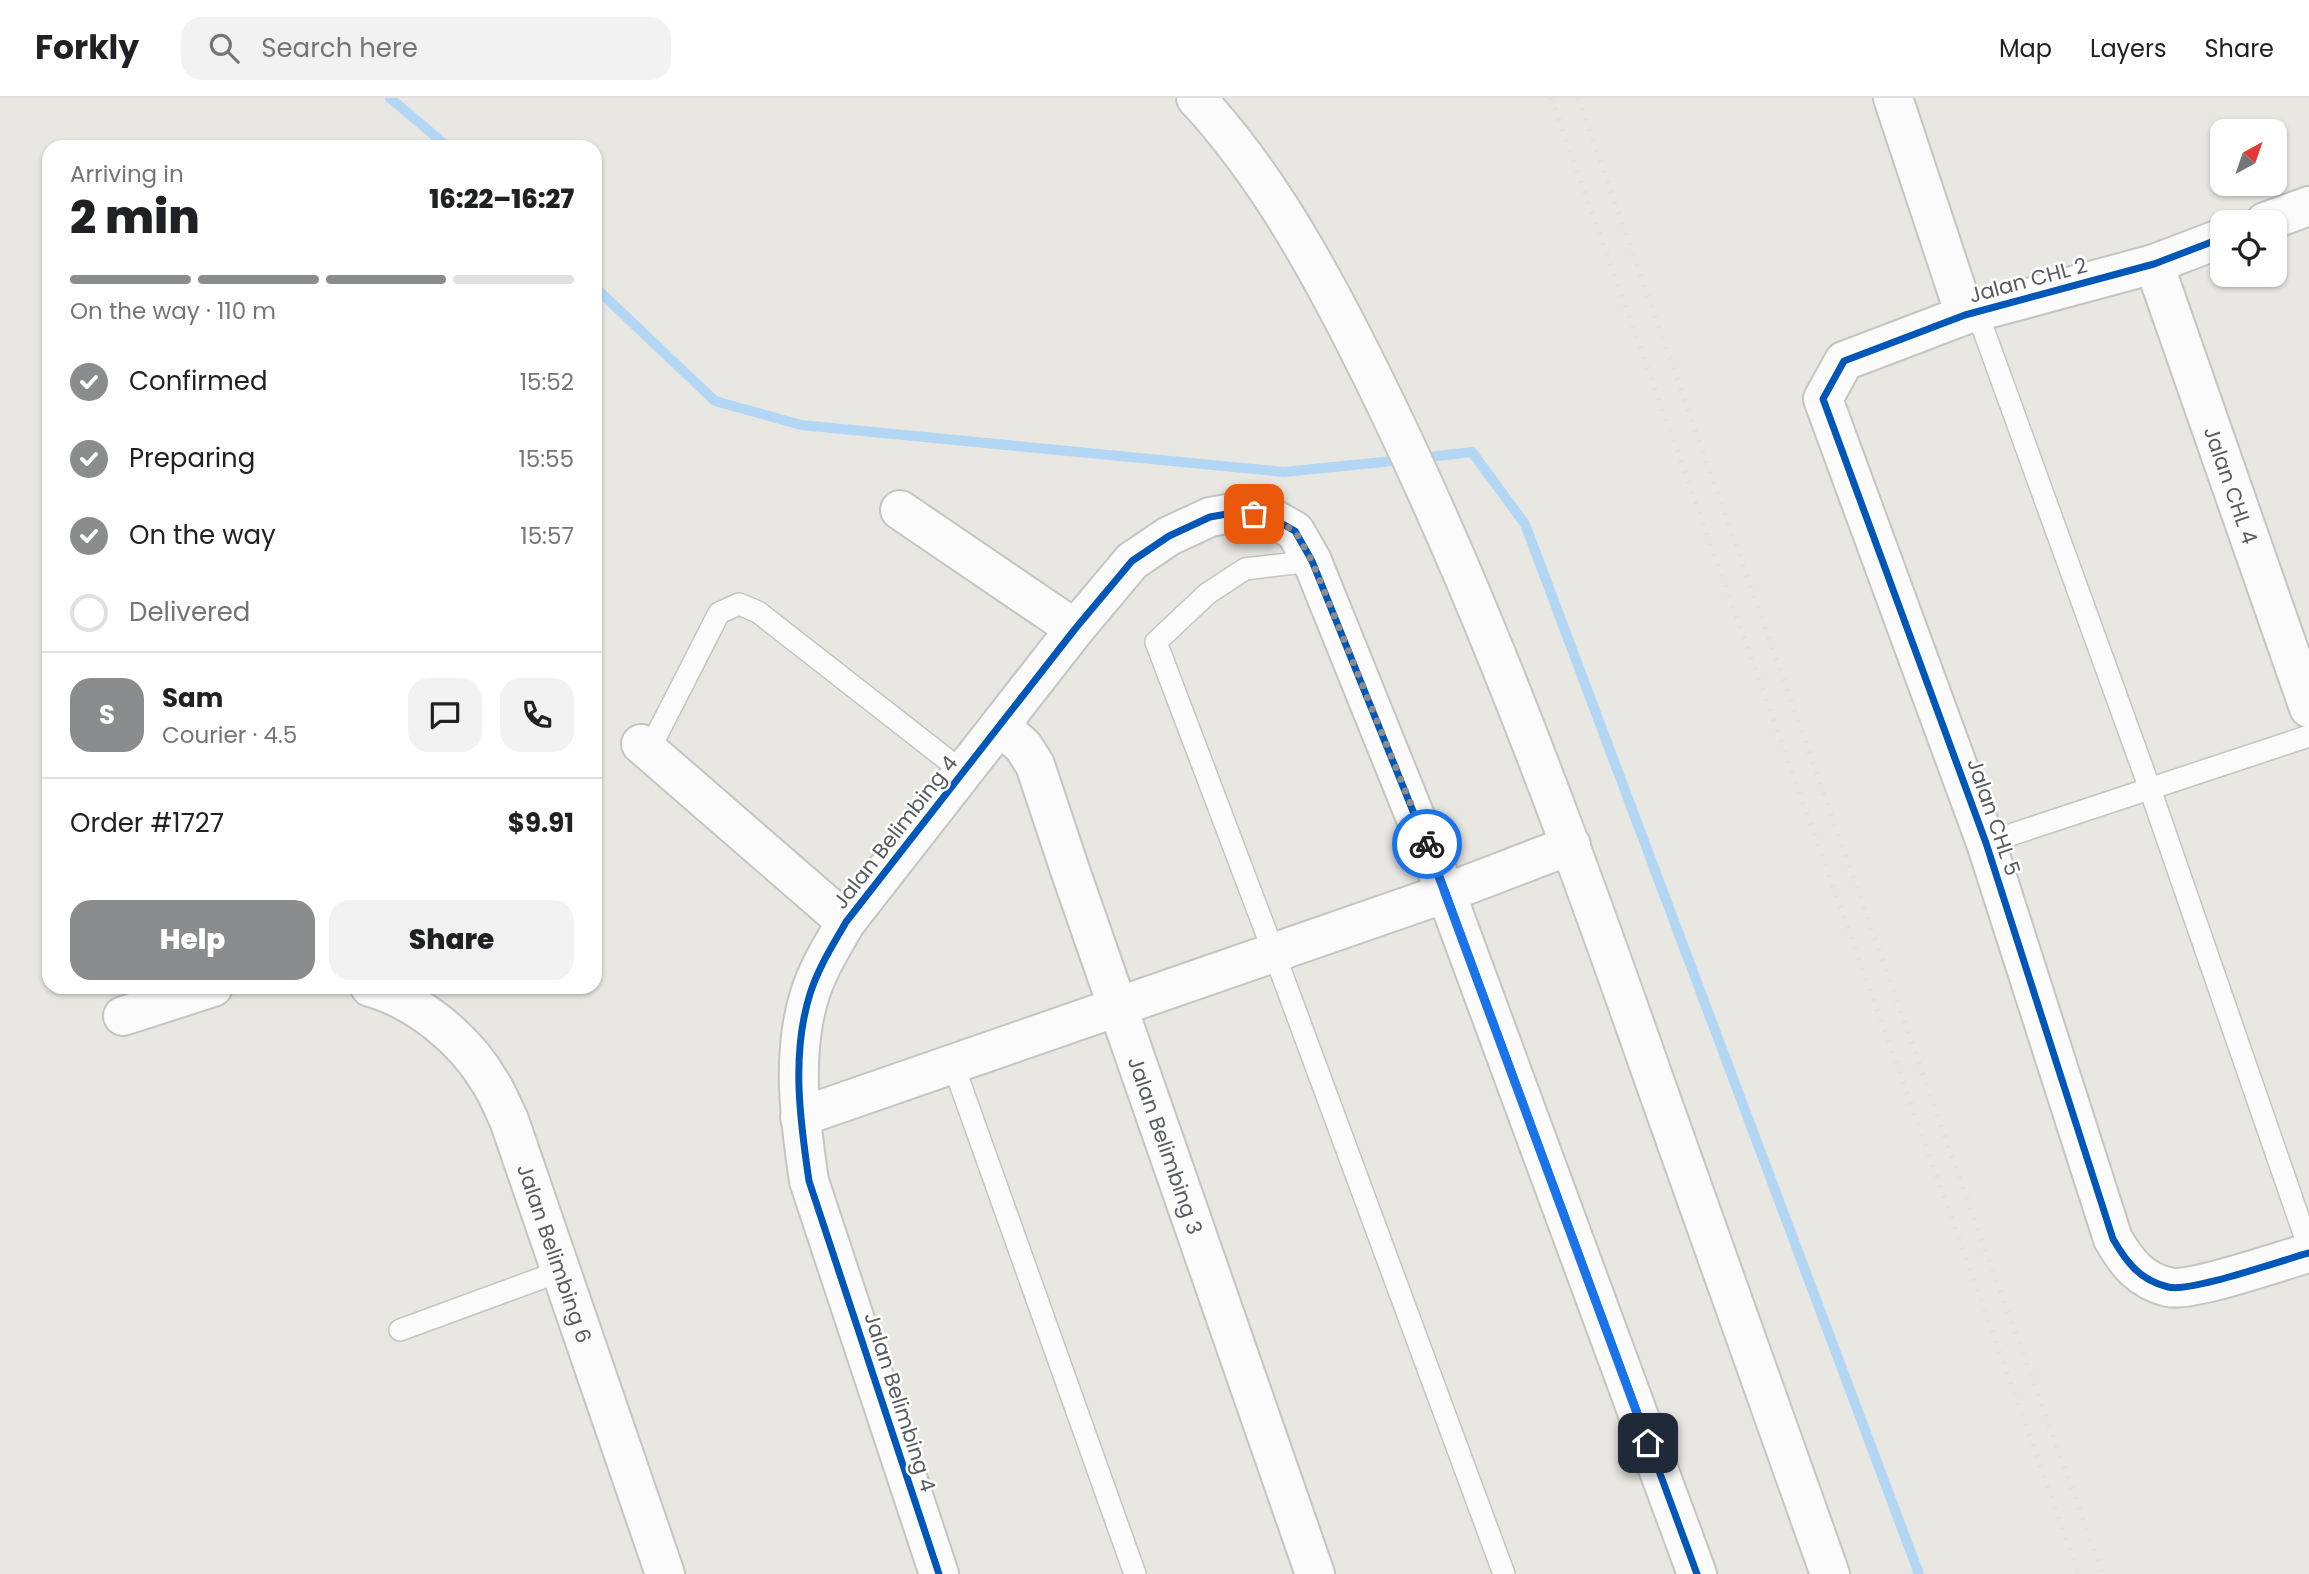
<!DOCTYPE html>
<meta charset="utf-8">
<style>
:root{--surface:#fff;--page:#f2f2f2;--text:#202124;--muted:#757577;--line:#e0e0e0;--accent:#8a8c8e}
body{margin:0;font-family:Poppins,sans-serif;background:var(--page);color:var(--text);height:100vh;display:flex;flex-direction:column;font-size:26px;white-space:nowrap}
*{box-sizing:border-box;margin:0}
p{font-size:23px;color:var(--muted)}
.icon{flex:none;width:38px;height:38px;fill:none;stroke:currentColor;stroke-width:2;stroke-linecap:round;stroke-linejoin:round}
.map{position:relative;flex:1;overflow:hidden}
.side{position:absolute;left:42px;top:42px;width:560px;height:854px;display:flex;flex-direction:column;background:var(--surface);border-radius:21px;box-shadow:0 2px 5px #0004}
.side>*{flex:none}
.needle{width:46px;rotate:40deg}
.tools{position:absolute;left:2210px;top:21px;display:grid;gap:14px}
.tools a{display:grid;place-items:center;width:77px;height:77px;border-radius:14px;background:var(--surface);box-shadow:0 2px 5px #0004;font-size:35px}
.pin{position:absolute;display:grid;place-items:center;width:60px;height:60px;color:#fff;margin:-30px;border-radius:14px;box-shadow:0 4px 10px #0006}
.courier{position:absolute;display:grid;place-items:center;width:70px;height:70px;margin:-35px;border:5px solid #1a73e8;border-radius:50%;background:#fff;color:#222;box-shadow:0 2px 9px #0007}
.summary em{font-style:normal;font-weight:800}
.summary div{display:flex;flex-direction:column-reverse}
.summary{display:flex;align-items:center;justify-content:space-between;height:119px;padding:0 28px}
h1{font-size:46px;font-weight:800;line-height:52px}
.bar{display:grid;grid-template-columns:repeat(4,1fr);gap:10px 7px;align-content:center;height:84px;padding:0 28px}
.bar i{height:9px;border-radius:5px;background:var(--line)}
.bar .on{background:var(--accent)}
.bar p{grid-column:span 4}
.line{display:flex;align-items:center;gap:18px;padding:0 28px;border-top:2px solid var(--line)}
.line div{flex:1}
.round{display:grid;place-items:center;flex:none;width:74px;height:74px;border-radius:21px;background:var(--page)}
ol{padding:0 28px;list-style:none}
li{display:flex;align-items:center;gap:21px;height:77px}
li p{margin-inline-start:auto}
li .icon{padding:7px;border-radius:50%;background:var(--accent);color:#fff;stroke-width:4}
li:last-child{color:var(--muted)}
li i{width:38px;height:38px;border:4px solid var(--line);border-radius:50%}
.button{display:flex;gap:14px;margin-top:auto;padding:14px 28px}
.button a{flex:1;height:80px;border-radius:21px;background:var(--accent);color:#fff;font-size:28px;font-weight:800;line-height:80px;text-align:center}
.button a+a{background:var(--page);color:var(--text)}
header{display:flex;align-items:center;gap:42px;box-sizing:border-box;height:98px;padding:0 35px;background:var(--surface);border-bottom:2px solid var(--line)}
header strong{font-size:33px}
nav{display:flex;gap:38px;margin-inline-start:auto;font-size:24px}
.search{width:490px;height:63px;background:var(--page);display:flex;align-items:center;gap:18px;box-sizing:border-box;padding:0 24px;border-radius:21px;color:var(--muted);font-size:26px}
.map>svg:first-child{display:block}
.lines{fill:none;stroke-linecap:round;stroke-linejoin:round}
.stream{stroke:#b4d6f5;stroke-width:10}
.lane-casing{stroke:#c4c4c3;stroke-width:24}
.street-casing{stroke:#c4c4c3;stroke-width:42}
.secondary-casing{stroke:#c5c5c4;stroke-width:42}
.lane{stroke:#fcfbfb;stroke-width:21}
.street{stroke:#fcfbfb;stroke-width:38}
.secondary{stroke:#fcfbfb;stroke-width:38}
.rail{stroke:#e1e1e0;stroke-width:5;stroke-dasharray:2 9;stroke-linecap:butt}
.cycleway-casing{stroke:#fff;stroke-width:11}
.cycleway{stroke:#0057b8;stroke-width:7}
.done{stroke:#8a8c8e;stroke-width:7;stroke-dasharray:0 12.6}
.route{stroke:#1a73e8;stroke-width:9}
.labels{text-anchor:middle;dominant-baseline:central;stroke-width:5;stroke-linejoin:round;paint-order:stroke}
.street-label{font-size:21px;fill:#585b60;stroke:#fff}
</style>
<header>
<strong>Forkly</strong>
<div class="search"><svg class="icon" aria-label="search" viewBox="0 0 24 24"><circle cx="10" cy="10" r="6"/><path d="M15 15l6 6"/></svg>Search here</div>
<nav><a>Map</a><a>Layers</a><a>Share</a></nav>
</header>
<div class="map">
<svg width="2309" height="1476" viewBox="0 0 2309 1476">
<rect width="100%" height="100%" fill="#e8e7e2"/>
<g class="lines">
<path class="stream" d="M390,0L448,49
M595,189L715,303L801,327L1284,374L1403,362
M1419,360L1472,354L1525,426L1919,1476"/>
<g class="lane-casing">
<path id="lane" d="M1977,214L2150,691L2309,1150
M1312,463L1245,471L1207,496L1156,544L1274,855L1504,1476
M648,654L719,515L739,506L758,514L963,674
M1986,745L2309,638
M953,966L1135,1476
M400,1232L561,1173"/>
</g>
<g class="street-casing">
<g id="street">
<path d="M1893,0L1965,217"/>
<path d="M2265,124L2309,108"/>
<path d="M2222,140L2154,166L1965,217L1844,263L1823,301L1986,745L2113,1141C2127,1165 2140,1182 2168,1189C2190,1195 2282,1162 2309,1155"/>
<path id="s1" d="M2154,166L2309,610"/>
<path d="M900,412L1075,531"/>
<path id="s2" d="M1000,628L1023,648L1035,667L1070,772L1315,1476"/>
<path d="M641,646L846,824"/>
<path id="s3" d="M370,889C417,902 465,941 490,984C498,996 503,1010 509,1022L665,1476"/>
<path d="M123,918L213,889"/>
<path d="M800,1019L1446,795L1571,747"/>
<path d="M939,1476L809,1083C800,1022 791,956 810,896C818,870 833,847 846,824L1075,531L1132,463L1169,438L1210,419L1238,414L1270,419L1295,433L1312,463L1446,795L1697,1476"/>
</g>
</g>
<g class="secondary-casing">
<path id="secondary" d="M1196,0C1260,69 1308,152 1351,236C1392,316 1429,397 1464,479C1535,646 1596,816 1656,987C1714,1150 1772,1313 1830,1476"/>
</g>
<use href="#lane" class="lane"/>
<use href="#street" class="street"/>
<use href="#secondary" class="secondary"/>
<path class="rail" d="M1551,0L2079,1476
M1578,0L1973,1118L2103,1476"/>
<g class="cycleway-casing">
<path id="cycleway" d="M2222,140L2154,166L1965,217L1844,263L1823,301L1986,745L2113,1141C2127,1165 2140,1182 2168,1189C2190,1195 2282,1162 2309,1155
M939,1476L809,1083C800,1022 791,956 810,896C818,870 833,847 846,824L1075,531L1132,463L1169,438L1210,419L1238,414L1270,419L1295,433L1312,463L1446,795L1697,1476"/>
</g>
<use href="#cycleway" class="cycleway"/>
</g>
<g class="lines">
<path class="done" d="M1254,416L1270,419L1295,433L1312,463L1427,746"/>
<path class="route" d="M1427,746L1648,1345"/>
</g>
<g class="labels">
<g class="street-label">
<text transform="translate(2028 182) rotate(-15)">Jalan CHL 2</text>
<text stroke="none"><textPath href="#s1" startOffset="234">Jalan CHL 4</textPath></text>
<text transform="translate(1994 719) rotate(71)">Jalan CHL 5</text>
<text transform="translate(895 734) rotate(-52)">Jalan Belimbing 4</text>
<text stroke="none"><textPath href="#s2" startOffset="455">Jalan Belimbing 3</textPath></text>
<text stroke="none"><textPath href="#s3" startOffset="340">Jalan Belimbing 6</textPath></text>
<text transform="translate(900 1304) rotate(72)">Jalan Belimbing 4</text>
</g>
</g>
</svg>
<div class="tools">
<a><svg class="needle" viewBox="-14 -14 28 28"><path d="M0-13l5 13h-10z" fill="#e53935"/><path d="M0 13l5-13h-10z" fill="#757577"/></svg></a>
<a><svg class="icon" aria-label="locate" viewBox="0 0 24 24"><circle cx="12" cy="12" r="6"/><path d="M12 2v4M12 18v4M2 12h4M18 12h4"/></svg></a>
</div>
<div class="pin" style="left:1254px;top:416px;background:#ea580c"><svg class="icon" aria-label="bag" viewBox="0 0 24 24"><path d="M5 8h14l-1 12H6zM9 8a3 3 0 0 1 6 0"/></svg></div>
<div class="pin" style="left:1648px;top:1345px;background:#1f2937"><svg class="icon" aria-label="home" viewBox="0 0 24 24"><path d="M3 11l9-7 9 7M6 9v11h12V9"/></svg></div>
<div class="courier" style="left:1427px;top:746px"><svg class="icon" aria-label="bike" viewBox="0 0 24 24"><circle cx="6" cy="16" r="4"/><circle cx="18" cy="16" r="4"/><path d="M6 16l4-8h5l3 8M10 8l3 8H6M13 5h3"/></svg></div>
<section class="side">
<div class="summary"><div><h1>2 min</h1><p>Arriving in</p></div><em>16:22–16:27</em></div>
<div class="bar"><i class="on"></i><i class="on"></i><i class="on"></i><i></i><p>On the way · 110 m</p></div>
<ol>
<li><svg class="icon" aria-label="check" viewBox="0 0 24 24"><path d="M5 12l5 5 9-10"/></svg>Confirmed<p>15:52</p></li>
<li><svg class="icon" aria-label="check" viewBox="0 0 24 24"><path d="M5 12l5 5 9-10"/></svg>Preparing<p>15:55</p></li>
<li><svg class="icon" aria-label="check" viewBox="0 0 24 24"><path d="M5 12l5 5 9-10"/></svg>On the way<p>15:57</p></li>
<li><i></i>Delivered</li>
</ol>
<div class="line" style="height:126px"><b class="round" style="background:var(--accent);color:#fff">S</b><div><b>Sam</b><p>Courier · 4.5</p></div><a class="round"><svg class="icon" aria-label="chat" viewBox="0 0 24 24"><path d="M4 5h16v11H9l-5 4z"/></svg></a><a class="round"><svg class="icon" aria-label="phone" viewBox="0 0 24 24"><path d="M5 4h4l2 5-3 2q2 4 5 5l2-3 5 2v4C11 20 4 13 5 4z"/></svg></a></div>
<div class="line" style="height:91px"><div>Order #1727</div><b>$9.91</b></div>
<div class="button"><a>Help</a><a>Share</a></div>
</section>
</div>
